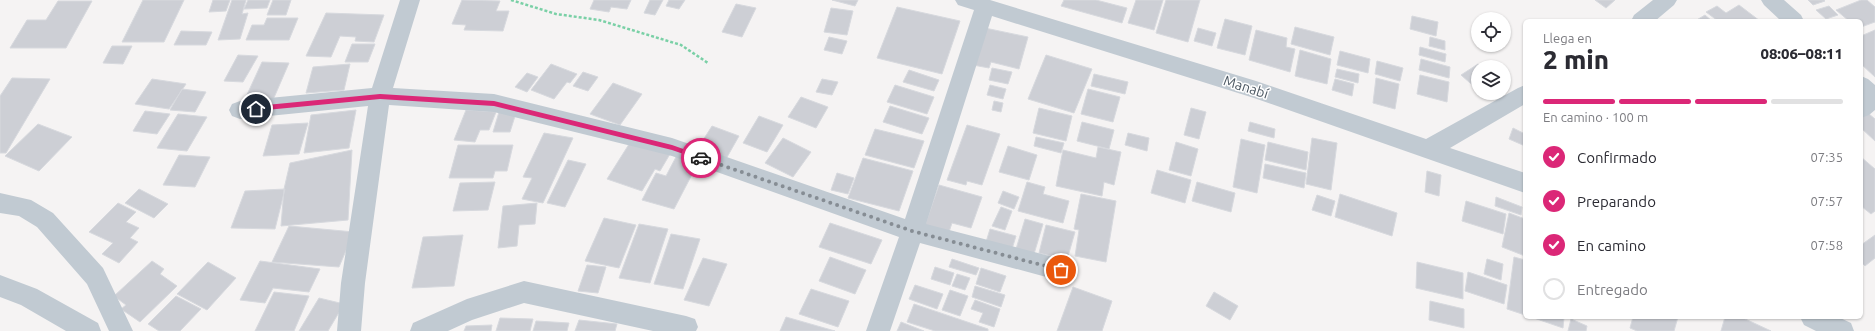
<!DOCTYPE html>
<html lang="es">
<meta charset="utf-8">
<style>
:root{--surface:#fff;--page:#f2f2f3;--text:#2b2b33;--muted:#7c7c81;--line:#e1e1e2;--accent:#db2777}
body{margin:0;font-family:Ubuntu,sans-serif;background:var(--page);color:var(--text);height:100vh;display:flex;flex-direction:column;font-size:15px;white-space:nowrap}
*{box-sizing:border-box;margin:0}
p{font-size:13px;color:var(--muted)}
.icon{flex:none;width:22px;height:22px;fill:none;stroke:currentColor;stroke-width:2;stroke-linecap:round;stroke-linejoin:round}
.map{position:relative;flex:1;overflow:hidden}
.side{position:absolute;left:1523px;top:19px;width:340px;height:300px;display:flex;flex-direction:column;background:var(--surface);border-radius:6px;box-shadow:0 1px 3px #0004}
.side>*{flex:none}
.controls{position:absolute;left:1471px;top:12px;display:grid;gap:8px}
.controls a{display:grid;place-items:center;width:40px;height:40px;border-radius:50%;background:var(--surface);box-shadow:0 1px 3px #0004;font-size:20px}
.pin{position:absolute;display:grid;place-items:center;width:34px;height:34px;color:#fff;margin:-17px;border:2px solid #fff;border-radius:50%;box-shadow:0 1px 4px #0007}
.courier{position:absolute;display:grid;place-items:center;width:40px;height:40px;margin:-20px;border:3px solid #db2777;border-radius:50%;background:#fff;color:#222;box-shadow:0 1px 5px #0007}
.overview em{font-style:normal;font-weight:800}
.overview div{display:flex;flex-direction:column-reverse}
.overview{display:flex;align-items:center;justify-content:space-between;height:68px;padding:0 20px}
h1{font-size:26px;font-weight:800;line-height:30px}
.bar{display:grid;grid-template-columns:repeat(4,1fr);gap:6px 4px;align-content:center;height:48px;padding:0 20px}
.bar i{height:5px;border-radius:3px;background:var(--line)}
.bar .selected{background:var(--accent)}
.bar p{grid-column:span 4}
ol{padding:0 20px;list-style:none}
li{display:flex;align-items:center;gap:12px;height:44px}
li p{margin-inline-start:auto}
li .icon{padding:4px;border-radius:50%;background:var(--accent);color:#fff;stroke-width:4}
li:last-child{color:var(--muted)}
li i{width:22px;height:22px;border:2px solid var(--line);border-radius:50%}
.map>svg:first-child{display:block}
.building{fill:#cdcfd5;stroke:#d7d9de}
.lines{fill:none;stroke-linecap:round;stroke-linejoin:round}
.path{stroke:#7ad0a6;stroke-width:2.5;stroke-dasharray:3 2;stroke-linecap:butt}
.minor{fill:#c1cad2;fill-rule:evenodd}
.route{fill:#db2777}
.done{stroke:#868d94;stroke-width:4;stroke-dasharray:0 7.2}
.labels{text-anchor:middle;dominant-baseline:central;stroke-width:3;stroke-linejoin:round;paint-order:stroke}
.street-label{font-size:14px;fill:#4a5661;stroke:#fff}
</style>
<div class="map">
<svg width="1875" height="331" viewBox="0 0 1875 331">
<rect width="100%" height="100%" fill="#f5f3f3"/>
<path class="building" d="M143,0H184L164,42H122Z
M213,0H230L226,11L209,12Z
M232,0H246L242,14L248,13L240,39L218,40Z
M248,0H270L267,8L244,9Z
M273,0H291L286,15H267Z
M462,0L500,1L496,11H509L503,31L464,30L466,25L452,24Z
M594,0H631L627,9L611,7L609,12L590,9Z
M650,0H663L655,15L644,13Z
M669,0H685L679,9L666,6Z
M832,0H858L855,6Z
M1064,0H1096L1127,8L1122,23L1061,6Z
M1136,0H1163L1154,30L1128,23Z
M1166,0H1200L1188,42L1156,33Z
M1595,0H1615L1606,8Z
M1808,0H1824L1825,1L1813,5Z
M1861,0H1867L1875,7V22L1861,27V21H1849L1836,10Z
M58,1H92L66,48H10L27,20H46Z
M736,4L756,8L742,37L722,32Z
M1739,5L1760,21H1718L1706,12L1717,6L1726,13Z
M1829,6L1838,15L1826,19L1816,10Z
M897,7L960,21L942,74L877,58Z
M831,8L853,11L847,35L824,32Z
M326,13L384,15L374,42L355,41L356,37L340,36L331,57L306,56Z
M1705,15L1712,21H1695Z
M1412,16L1438,22L1436,36L1410,29Z
M267,18H298L289,40H246L252,25H264Z
M1225,19L1252,26L1245,55L1217,48Z
M1295,27L1334,37L1330,55L1291,44Z
M985,28L1028,37L1019,69L991,62L989,68L973,65Z
M1198,28L1216,33L1212,46L1194,41Z
M1256,30L1287,38L1286,47L1295,49L1290,72L1249,60Z
M1875,30V77L1861,64V36Z
M181,31L212,32L206,45H174Z
M829,37L847,41L842,54L824,50Z
M1430,37L1445,41V50L1429,46Z
M352,44H375L368,62H345Z
M112,46H132L123,64L103,63Z
M1420,47L1446,54L1445,62L1419,55Z
M1300,50L1331,59L1327,84L1295,76Z
M1340,51L1370,59L1368,73L1337,65Z
M238,55L258,56L243,82L224,81Z
M1046,55L1092,69L1074,113L1028,99Z
M1421,59L1450,67L1449,78L1419,70Z
M1377,61L1403,68L1400,81L1375,74Z
M262,62L289,63L273,100L245,99Z
M350,64L344,90L306,93L313,67Z
M551,64L577,74L570,83L567,82L554,99L531,90Z
M1478,64L1482,67H1478V90L1461,75Z
M992,68L1012,72L1008,84L989,80Z
M1337,69L1359,74L1358,83L1335,77Z
M909,70L939,80L934,91L903,82Z
M583,72L598,77L588,91L573,86Z
M527,73L538,77L527,92L515,87Z
M1094,74L1128,82L1125,94L1091,86Z
M1420,75L1449,82L1447,102L1417,94Z
M12,78L50,79L6,153H0V96Z
M1376,78L1399,84L1395,109L1373,103Z
M152,79L186,84L169,109L135,104Z
M822,79L838,82L832,95L816,92Z
M1335,79L1354,84L1352,96L1332,90Z
M613,83L642,94L620,125L590,114Z
M895,85L934,97L927,114L887,102Z
M990,85L1006,89L1003,99L987,95Z
M182,89L206,92L195,112L170,110Z
M1088,89L1120,97L1113,122L1081,114Z
M801,97L828,107L816,128L788,117Z
M994,101L1003,103L1001,112L992,110Z
M890,106L929,118L922,134L883,122Z
M1039,108L1072,116L1066,141L1033,133Z
M1191,108L1206,112L1199,139L1184,135Z
M356,110L349,148L304,153L311,115Z
M466,110L496,112L489,130H480L475,142L454,140Z
M145,111L170,114L157,134L133,131Z
M499,112L516,113L510,132H493Z
M1868,113L1875,119V141L1861,128V116Z
M178,114L207,117L187,151L157,148Z
M759,116L783,125L767,152L743,143Z
M1082,122L1114,130L1109,149L1077,141Z
M1250,122L1275,129L1274,138L1248,131Z
M308,123L299,154L263,156L272,125Z
M38,124L72,137L39,171L5,156Z
M967,125L1000,134L982,185L967,181L966,185L947,180Z
M712,126L739,136L726,159L698,148Z
M1513,128L1525,134V146L1509,139Z
M875,129L924,141L914,168L865,155Z
M544,133L573,138L543,203L522,199L532,178L523,177Z
M1128,133L1149,138L1147,151L1125,145Z
M1036,137L1064,143L1061,153L1034,146Z
M783,138L811,152L793,177L765,163Z
M1312,138L1337,143L1331,190L1306,184Z
M1241,139L1265,145L1257,193L1233,187Z
M631,141L670,154L660,171L655,169L642,191L607,179Z
M1176,142L1198,149L1191,176L1169,170Z
M1268,142L1308,152L1306,170L1265,160Z
M458,145H513L507,171H495L493,178H449Z
M1008,146L1037,155L1029,180L999,172Z
M1098,147L1121,152L1114,185L1104,182L1102,196L1056,186L1063,150L1096,158Z
M352,150L348,220L281,226L284,189L290,163Z
M179,155L210,157L195,187L163,185Z
M677,155L699,161L674,209L642,200L656,173L666,176Z
M1861,157L1875,169V211L1871,214L1861,206Z
M863,158L913,171L899,211L848,198Z
M568,160L586,164L565,207L547,203Z
M1265,164L1306,173L1304,188L1263,178Z
M1157,170L1191,180L1185,203L1151,193Z
M1427,171L1441,175L1439,196L1425,192Z
M837,173L854,178L848,194L831,190Z
M495,182L488,210L453,211L460,183Z
M1027,182L1045,187L1043,194L1069,201L1063,223L1018,211Z
M1197,182L1235,193L1231,212L1192,201Z
M939,185L982,197L971,228L952,223L948,235L924,228Z
M139,189L168,204L154,218L125,203Z
M285,189L275,229L231,228L245,191Z
M1003,191L1019,197L1014,209L998,203Z
M1081,194L1116,201L1106,262L1075,256L1079,230L1074,229Z
M1340,194L1397,213L1392,236L1335,217Z
M1317,195L1335,201L1331,216L1312,210Z
M1496,197L1522,207L1521,215L1495,206Z
M1466,201L1506,214L1503,234L1462,221Z
M118,203L136,212L126,222L139,228L130,238L138,242L119,263L102,254L113,243L89,232Z
M537,203L535,224L519,225L517,246L498,248L503,206Z
M1001,207L1012,211L1005,230L992,226Z
M1509,213L1525,219V256L1502,247Z
M604,218L636,225L619,268L585,261Z
M1025,219L1043,224L1034,254L1016,249Z
M830,223L882,240L871,264L819,247Z
M639,224L668,229L650,283L619,278Z
M1046,225L1075,232L1067,260L1039,253Z
M289,226L354,232L339,267L272,262Z
M990,229L1016,236L1012,249L986,242Z
M671,234L700,239L683,289L654,284Z
M463,235L454,286L412,288L423,237Z
M1875,235V258L1865,266L1861,262V245Z
M830,257L866,270L855,294L819,281Z
M1514,257L1525,260V315L1507,309Z
M703,258L727,264L709,306L684,300Z
M952,259L979,268L976,275L949,267Z
M1487,259L1503,264L1501,280L1484,274Z
M152,261L164,269L160,274L177,286L140,322L121,309L126,305L114,296Z
M260,261L320,269L309,292L273,288L265,303L240,300Z
M208,262L236,278L207,310L177,294Z
M1417,262L1463,273V299L1416,288Z
M587,265L606,267L598,293L578,291Z
M935,267L954,273L950,285L931,279Z
M981,268L1006,276L1000,292L976,284Z
M1468,272L1507,285L1504,304L1465,291Z
M957,274L970,278L965,290L952,286Z
M915,285L943,294L937,309L909,299Z
M975,286L1005,295L1001,307L972,297Z
M1073,287L1112,301L1102,331H1057Z
M811,289L849,301L838,327L799,314Z
M950,290L968,296L960,316L942,310Z
M274,292L309,296L294,331H255Z
M1214,292L1238,306L1230,320L1206,306Z
M176,296L201,309L180,331H159L148,324Z
M319,298L344,304L328,331H299Z
M975,300L1000,309L994,327L979,322L983,313L971,309Z
M1430,301L1464,309V328L1429,320Z
M914,304L988,329V331H935L907,322Z
M786,317L835,331H780Z
M1531,317H1564L1563,328Z
M1633,317H1678L1674,331H1637L1630,328Z
M1725,317H1741L1771,331H1721Z
M500,318L533,319L530,331H496Z
M1571,319L1587,326L1586,331H1568Z
M579,320L617,324L615,331H575Z
M536,321L569,323L567,331H533Z
M901,322L924,331H897Z
M492,325L491,331H464L466,326Z"/>
<g class="lines">
<path class="path" d="M511,0L556,14L599,20L681,45L708,63"/>
<path class="minor" d="M400,0H420L393,88L494,94L672,138L905,219L974,10L958,5L955,0H990L1256,81L1426,139L1518,88L1525,85V104L1450,148L1525,173V193L1254,98L992,16L926,224L1061,259L1069,262L1073,270L1069,278L1061,281L920,243L890,331H866L899,237L672,156L494,112L389,105L365,283L361,331H337L341,283L368,106L240,119L232,116L229,110L232,104L240,101L372,88Z
M1653,0H1677L1674,5L1655,21H1631L1634,15Z
M1761,0H1784L1801,15L1804,21H1781L1764,5Z
M1861,76L1868,79L1875,85V110L1869,115L1861,118Z
M0,193L31,200L53,213L103,268L133,331H109L87,284L37,227L19,216L0,213Z
M0,275L37,289L98,323L101,331H66L21,305L0,297Z
M524,281L686,316L695,319L698,327L696,331H653L524,303L472,320L448,331H410L413,323L467,299Z
M1800,317H1838L1851,323L1854,331H1816L1804,325Z"/>
</g>
<path class="route" d="M380,94L494,101L672,145L703,156L704,158L701,160L672,150L494,106L380,99L256,111L253,109L256,106Z"/>
<g class="lines">
<path class="done" d="M701,158L912,231L1061,270"/>
</g>
<g class="labels">
<g class="street-label">
<text transform="translate(1246 87) rotate(18)">Manabí</text>
</g>
</g>
</svg>
<div class="controls">
<a><svg class="icon" aria-label="locate" viewBox="0 0 24 24"><circle cx="12" cy="12" r="6"/><path d="M12 2v4M12 18v4M2 12h4M18 12h4"/></svg></a>
<a><svg class="icon" aria-label="layers" viewBox="0 0 24 24"><path d="M12 4l9 5-9 5-9-5zM3 14l9 5 9-5"/></svg></a>
</div>
<div class="pin" style="left:1061px;top:270px;background:#ea580c"><svg class="icon" aria-label="bag" viewBox="0 0 24 24"><path d="M5 8h14l-1 12H6zM9 8a3 3 0 0 1 6 0"/></svg></div>
<div class="pin" style="left:256px;top:109px;background:#1f2937"><svg class="icon" aria-label="home" viewBox="0 0 24 24"><path d="M3 11l9-7 9 7M6 9v11h12V9"/></svg></div>
<div class="courier" style="left:701px;top:158px"><svg class="icon" aria-label="car" viewBox="0 0 24 24"><path d="M5 17H2v-5l4-1 3-4h7l3 4 3 1v5h-3M9 17h6M6 11h13"/><circle cx="7" cy="17" r="2"/><circle cx="17" cy="17" r="2"/></svg></div>
<section class="side">
<div class="overview"><div><h1>2 min</h1><p>Llega en</p></div><em>08:06–08:11</em></div>
<div class="bar"><i class="selected"></i><i class="selected"></i><i class="selected"></i><i></i><p>En camino · 100 m</p></div>
<ol>
<li><svg class="icon" aria-label="check" viewBox="0 0 24 24"><path d="M5 12l5 5 9-10"/></svg>Confirmado<p>07:35</p></li>
<li><svg class="icon" aria-label="check" viewBox="0 0 24 24"><path d="M5 12l5 5 9-10"/></svg>Preparando<p>07:57</p></li>
<li><svg class="icon" aria-label="check" viewBox="0 0 24 24"><path d="M5 12l5 5 9-10"/></svg>En camino<p>07:58</p></li>
<li><i></i>Entregado</li>
</ol>
</section>
</div>
